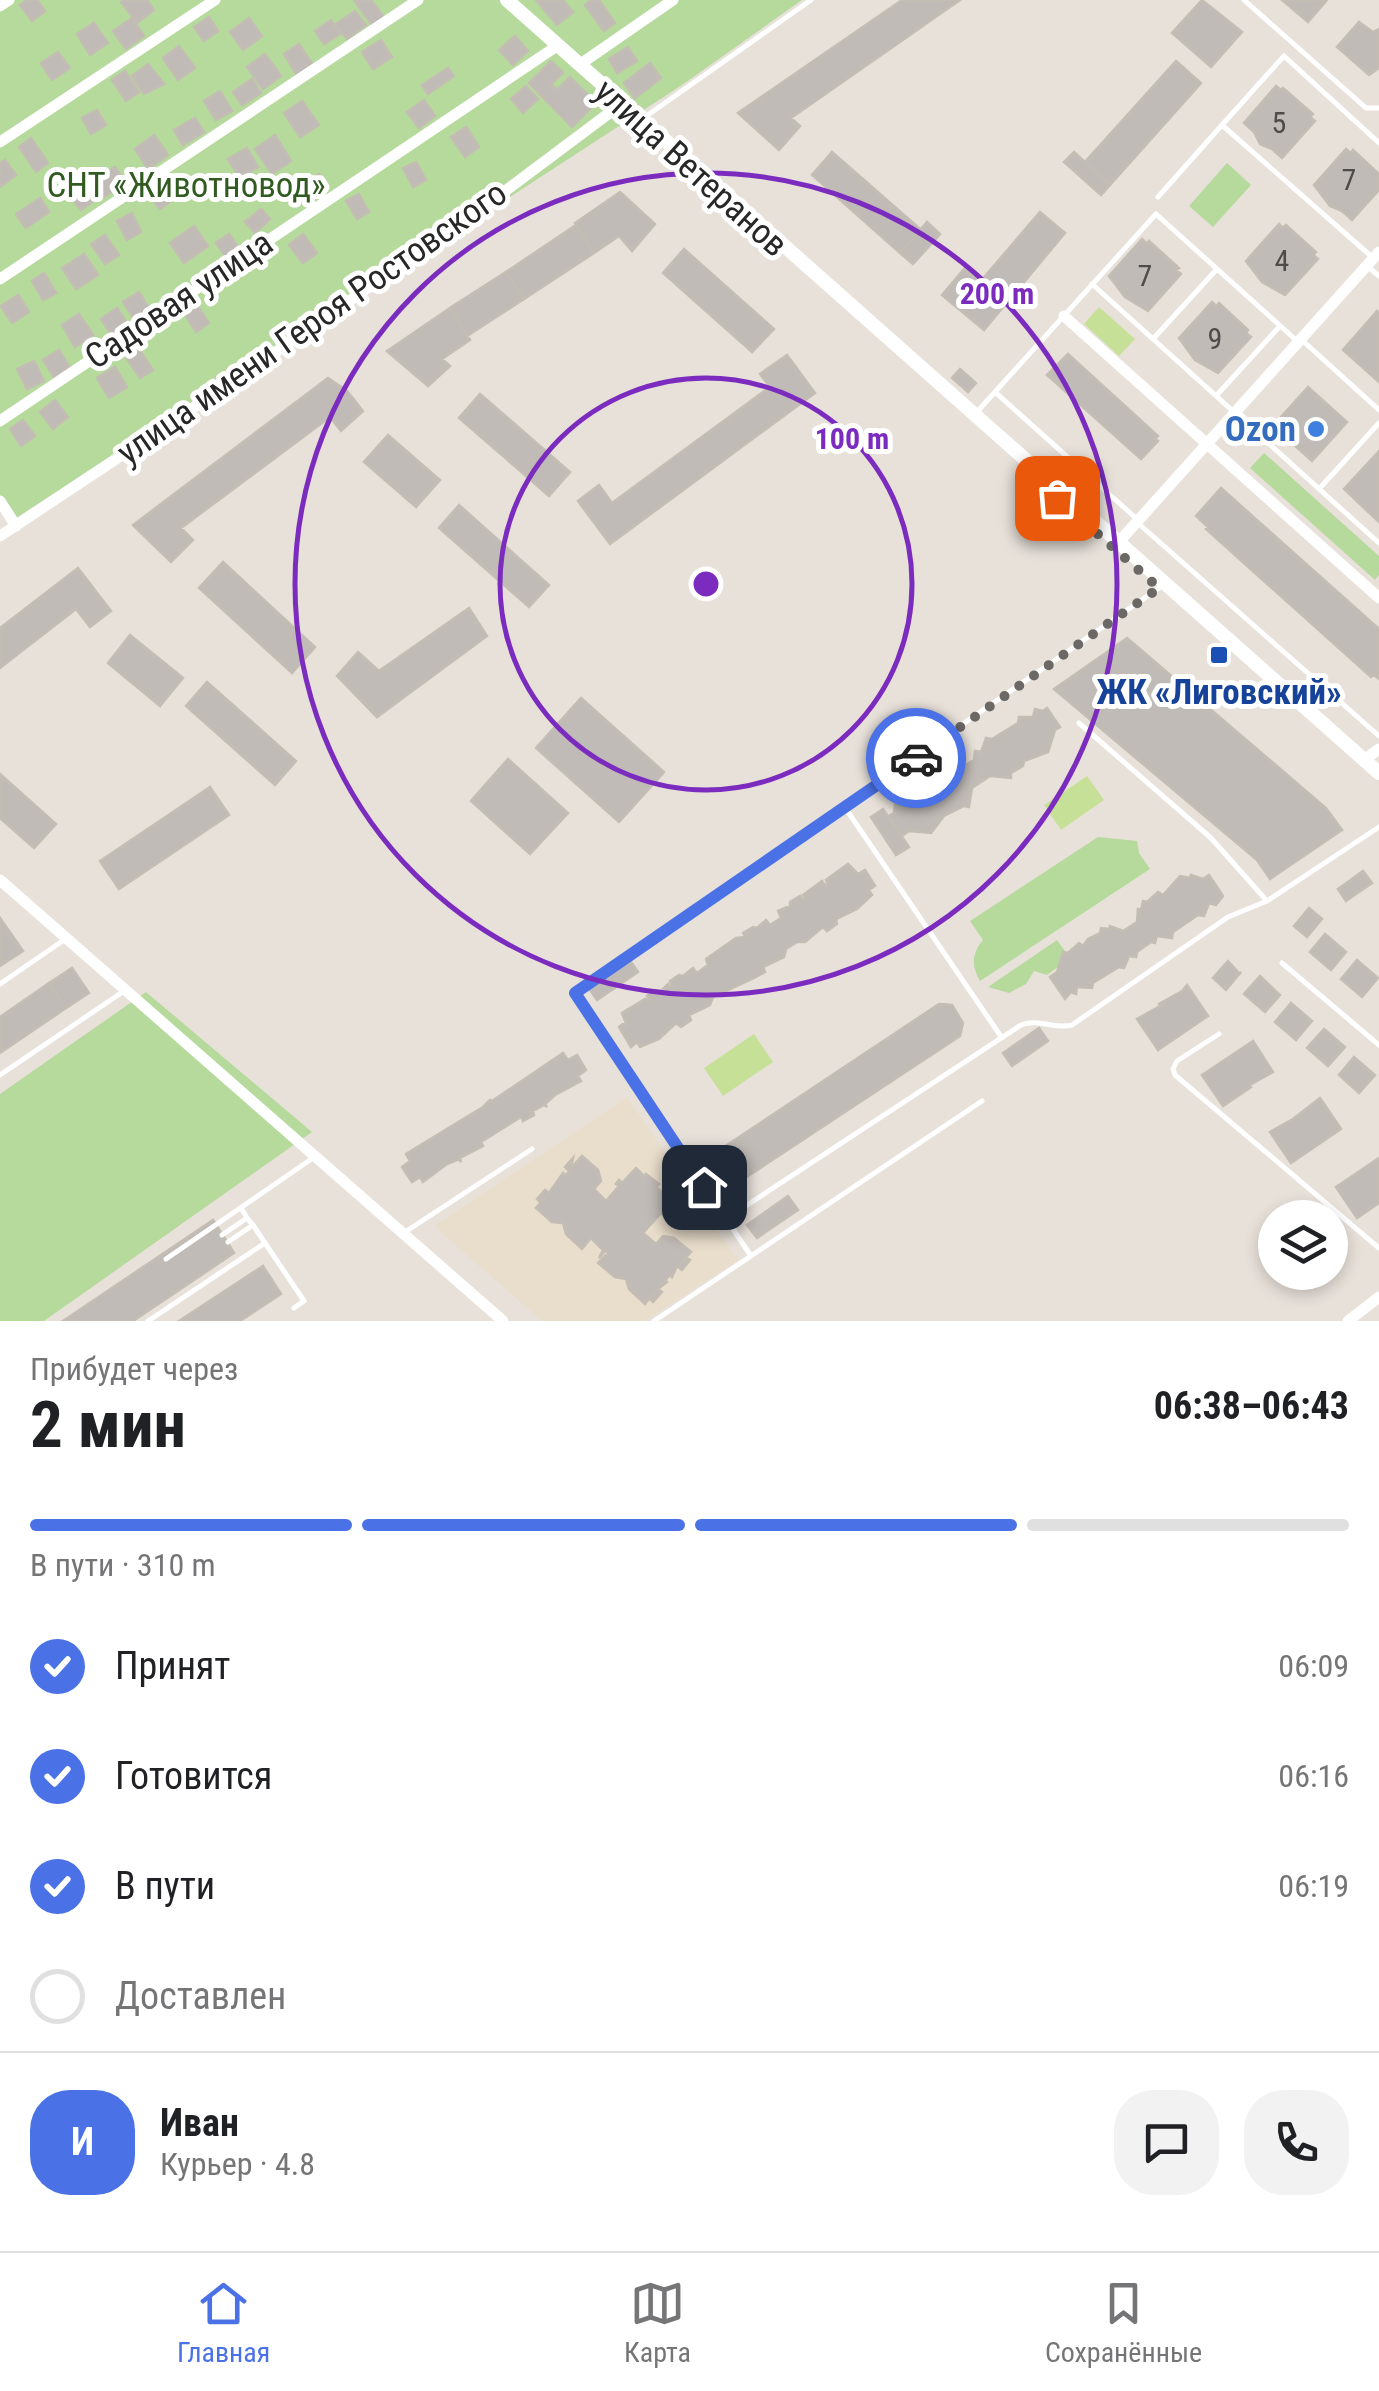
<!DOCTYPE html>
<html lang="ru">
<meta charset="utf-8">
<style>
:root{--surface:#fff;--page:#f2f2f2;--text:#202124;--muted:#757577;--line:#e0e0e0;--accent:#4a72e6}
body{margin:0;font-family:"Roboto Condensed",sans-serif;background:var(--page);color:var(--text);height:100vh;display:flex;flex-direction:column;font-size:38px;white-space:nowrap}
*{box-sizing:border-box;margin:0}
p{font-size:32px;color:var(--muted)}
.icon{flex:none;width:55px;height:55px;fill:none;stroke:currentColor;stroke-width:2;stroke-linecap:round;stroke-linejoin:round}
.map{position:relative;height:1321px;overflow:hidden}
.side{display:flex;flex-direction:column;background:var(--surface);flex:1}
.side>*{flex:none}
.buttons{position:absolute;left:1258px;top:1200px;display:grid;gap:20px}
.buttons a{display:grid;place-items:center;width:90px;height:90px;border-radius:50%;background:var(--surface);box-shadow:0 5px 15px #0003;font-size:50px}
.pin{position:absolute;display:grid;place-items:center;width:85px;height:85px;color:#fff;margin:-42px;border-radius:20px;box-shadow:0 5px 15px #0006}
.courier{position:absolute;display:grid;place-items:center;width:100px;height:100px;margin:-50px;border:8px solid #4a72e6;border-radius:50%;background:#fff;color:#222;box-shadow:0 2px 12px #0007}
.overview em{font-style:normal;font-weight:700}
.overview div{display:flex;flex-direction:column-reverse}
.overview{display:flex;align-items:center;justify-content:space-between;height:170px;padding:0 30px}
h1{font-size:65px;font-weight:700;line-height:75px}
.bar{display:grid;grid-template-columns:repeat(4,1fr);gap:15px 10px;align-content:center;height:120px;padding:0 30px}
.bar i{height:12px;border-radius:8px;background:var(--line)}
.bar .on{background:var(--accent)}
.bar p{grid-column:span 4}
.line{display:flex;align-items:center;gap:25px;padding:0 30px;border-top:2px solid var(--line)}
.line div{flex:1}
.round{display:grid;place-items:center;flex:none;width:105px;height:105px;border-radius:40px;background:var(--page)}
ol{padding:0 30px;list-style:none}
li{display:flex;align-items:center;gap:30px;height:110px}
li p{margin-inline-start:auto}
li .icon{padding:10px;border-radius:50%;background:var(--accent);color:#fff;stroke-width:4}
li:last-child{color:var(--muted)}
li i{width:55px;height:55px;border:5px solid var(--line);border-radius:50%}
.tabs{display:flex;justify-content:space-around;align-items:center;height:140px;border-top:2px solid var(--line);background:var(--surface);font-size:28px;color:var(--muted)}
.tabs a{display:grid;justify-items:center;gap:5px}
.tabs .on{color:var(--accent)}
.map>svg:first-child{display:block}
.education{fill:#e9ddcb}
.green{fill:#b5da9c}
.pitch{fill:#c7e098}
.building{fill:#c1bbb7;stroke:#c3bdb4;stroke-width:2.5}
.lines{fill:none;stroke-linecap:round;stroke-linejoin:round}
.service{stroke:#fff;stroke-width:5}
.minor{stroke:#fff;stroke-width:11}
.tertiary{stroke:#fff;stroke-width:14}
.done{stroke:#6b6866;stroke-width:10;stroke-dasharray:0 18}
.route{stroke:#4a72e6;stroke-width:12}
.ring{fill:none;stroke:#7b2cbf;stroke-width:5}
.shop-dot{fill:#3f7fe0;stroke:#fff;stroke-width:4}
.transit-dot{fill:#1a4fb4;stroke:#fff;stroke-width:4}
.labels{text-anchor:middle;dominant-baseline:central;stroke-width:10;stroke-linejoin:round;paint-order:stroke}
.number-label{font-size:30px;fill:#4e4c4b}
.street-label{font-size:35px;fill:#272727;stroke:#fff}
.park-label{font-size:35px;fill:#315b20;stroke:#fff}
.shop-label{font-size:35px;font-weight:bold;fill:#366cbe;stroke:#fff;text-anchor:end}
.transit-label{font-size:35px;font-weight:bold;fill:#164399;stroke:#fff}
.centre{fill:#7b2cbf;stroke:#fff;stroke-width:5}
.ring-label{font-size:30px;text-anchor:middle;font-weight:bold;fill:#7b2cbf;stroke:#fff;stroke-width:10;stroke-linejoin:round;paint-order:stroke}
</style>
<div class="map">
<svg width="1379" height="1321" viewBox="0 0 1379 1321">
<rect width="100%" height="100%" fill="#e8e1da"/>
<path class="education" d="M627,1097L738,1260L645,1321H542L434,1226Z"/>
<path class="green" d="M0,0H802L682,85L16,518L0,495Z
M1227,163L1251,185L1213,227L1189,206Z
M1264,453L1379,556V575L1375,580L1250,468Z
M1098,837L1137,841L1139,853L1150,869L980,981C971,966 972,953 983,940L970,921Z
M1057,940L1070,958L1047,975L1034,971L1026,984L1009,993L988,987Z
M146,992L312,1132L44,1321H0V1094Z"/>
<path class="pitch" d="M1099,307L1135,339L1119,356L1084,324Z
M1087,776L1104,800L1061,830L1044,805Z
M754,1034L773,1062L723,1096L704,1068Z"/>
<path class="building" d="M27,0H37L45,11L32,21L20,5Z
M125,0H147L154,10L137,23L121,2Z
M354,0H371L384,17L372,25Z
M536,0H563L573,12L557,25Z
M591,0H599L615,23L604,31L585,5Z
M902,0H960L791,118L800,126L779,150L738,113Z
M1202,0L1242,32L1211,67L1172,33Z
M1282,0H1327L1308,22Z
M355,11L366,25L347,39L336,24Z
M209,17L218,31L204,41L194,27Z
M132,18L144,36L126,49L113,31Z
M249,18L262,36L243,50L230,32Z
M331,20L340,34L324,44L315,31Z
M1359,22L1373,32L1379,29V68L1369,75L1337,47Z
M94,23L108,43L90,55L77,34Z
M515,36L528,51L513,65L499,50Z
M381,40L392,57L373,69L362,52Z
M299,44L313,65L297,75L284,54Z
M179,46L195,68L178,80L163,58Z
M628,47L637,61L617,73L609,59Z
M58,52L70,68L52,80L41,63Z
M265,54L281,76L263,89L247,67Z
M551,61L563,73L551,84L557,90L570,77L596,103L572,127L529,83Z
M1176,61L1201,83L1110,185L1085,162Z
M650,63L661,78L635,98L624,83Z
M148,64L164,84L144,94L132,76Z
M448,68L454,76L428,94L422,85Z
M125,71L139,92L126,101L112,80Z
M252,79L261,93L242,105L233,92Z
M526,86L538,99L523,113L511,99Z
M1276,86L1281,90L1283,88L1313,114L1310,117L1315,121L1282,158L1272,149L1260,144L1254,132L1244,123Z
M220,91L232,111L216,120L204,101Z
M424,100L435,116L419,128L407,112Z
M302,101L319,125L300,137L284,113Z
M97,110L106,125L91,134L82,118Z
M195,118L204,132L183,145L174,130Z
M466,127L479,147L465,157L451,137Z
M154,135L168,155L148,169L135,149Z
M275,135L291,161L272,174L255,149Z
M31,138L48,163L36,172L19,147Z
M247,148L258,167L240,178L228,159Z
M1346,149L1351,153L1353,150L1379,174V190L1352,220L1342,211L1330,206L1314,185Z
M832,152L920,229L900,253L812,175Z
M1074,152L1110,185L1101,195L1064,162Z
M5,160L16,175L0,187V163Z
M416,162L426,180L413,187L403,168Z
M115,167L125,182L104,197L94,182Z
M319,174L328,187L305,202L296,189Z
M79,177L96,199L81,210L64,189Z
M167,183L177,196L160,209L150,196Z
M620,192L655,224L632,251L619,236L594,253L575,223Z
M359,194L369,212L357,219L346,201Z
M40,198L49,212L26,228L16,214Z
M261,209L270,219L255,233L245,222Z
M1040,212L1065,233L984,330L942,295L964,269L980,282Z
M132,213L141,232L127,240L117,221Z
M927,222L940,234L913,264L900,253Z
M1279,224L1283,228L1286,225L1316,252L1313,255L1318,259L1285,295L1262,282L1246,261Z
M576,225L594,253L524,299L506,272Z
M194,226L208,246L184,263L170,243Z
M229,234L241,251L228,260L216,243Z
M303,234L317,253L303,263L289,245Z
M105,235L119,255L105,264L91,244Z
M1142,239L1147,244L1149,241L1179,268L1176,270L1181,274L1148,311L1125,297L1109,276Z
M684,249L774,329L752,352L663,273Z
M84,254L98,275L76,289L62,268Z
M506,272L524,299L467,336L450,308Z
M44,273L56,293L43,300L32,281Z
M139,292L151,312L136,322L123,302Z
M18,295L29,312L12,323L1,306Z
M1212,302L1216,306L1219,303L1248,330L1246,333L1251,337L1218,373L1195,360L1179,338Z
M197,305L209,323L196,332L184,313Z
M117,308L129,326L113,337L101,319Z
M450,308L470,340L442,359L450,366L428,386L387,351Z
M1377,311L1379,313V382L1343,350Z
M79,314L93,335L75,347L62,325Z
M59,350L70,368L54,377L43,360Z
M140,351L153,370L140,378L127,359Z
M1068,354L1158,436L1155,439L1158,441L1141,459L1047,375Z
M787,355L815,393L610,544L578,501L599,485L612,503L770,387L760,374Z
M34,361L44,381L27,389L17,369Z
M115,367L127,387L109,398L97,378Z
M960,369L976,383L968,392L952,378Z
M328,378L347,391L363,411L341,431L330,417L181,528L193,540L171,562L133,525Z
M1308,387L1347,422L1312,461L1273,426Z
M480,394L570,472L549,496L459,418Z
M55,400L68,417L53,429L40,412Z
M23,420L35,436L21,446L10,429Z
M388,435L440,480L416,507L364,462Z
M1379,451V522L1344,489Z
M1221,488L1379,629V679L1374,675L1371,677L1206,529L1208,527L1196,516Z
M459,505L549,585L529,607L439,528Z
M223,562L315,647L292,673L199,588Z
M78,568L111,611L90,627L76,609L0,668V628Z
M469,608L487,636L377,717L337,676L358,652L379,671Z
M130,635L183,678L160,706L108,663Z
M1127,638L1326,808L1342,830L1270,879L1257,860L1054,689Z
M207,682L296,761L275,785L186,706Z
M581,698L664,772L619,822L536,748Z
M1047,708L1060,727L1055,730L1048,752L1024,761L1023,766L1011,773V778L990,776L972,788L969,807L964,806L944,816L931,833L909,831L902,836L889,816L894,813L895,805L903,806L908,794H913L939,777L940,772H954L955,764L964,766L974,760L975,751L981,752L986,738L992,739L1018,723L1019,717H1033L1035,709L1043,711Z
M508,759L568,813L530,854L471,801Z
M0,774L56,824L34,848L0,818Z
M210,787L229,815L119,889L100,861Z
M883,809L909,847L896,855L871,817Z
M848,864L858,874L865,870L875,886L869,890L872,895L857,909L836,919L837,924L827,931L823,927L805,942H797L786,949L784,957L763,967L765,972L754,978L713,997L710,1005L689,1015L691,1020L681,1027L676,1023L659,1039L640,1047L637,1042L631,1047L619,1027L623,1024L627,1026L622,1013L645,999L650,1001L647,996L656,990L661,991L668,984L670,988L672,986L670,981L679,975L683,976L693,968L697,973L708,965L706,959L736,938L746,937L743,933L753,927L757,928L766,920L770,925L781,918L778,911L790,906V902L800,896L803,900L805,898L803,895L822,881L825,885L828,884L826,880Z
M1363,871L1372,883L1346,901L1338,889Z
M1191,875L1203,879L1209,875L1223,896L1216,905L1209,903L1204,916L1198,915L1173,932L1172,938L1157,936L1155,943L1151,942L1137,952L1136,957L1129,956L1124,968L1119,967L1093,983L1092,988L1077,987L1076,994L1071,992L1065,999L1050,977L1057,972L1063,952L1068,953L1079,943L1083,946L1088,939L1100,933L1101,928L1110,929V926L1123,931L1137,922L1138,909L1141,910L1143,901L1147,902L1158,892L1163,895L1180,876L1190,878Z
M1309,908L1322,919L1307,937L1294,926Z
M0,918L23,951L0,966Z
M1325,934L1346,952L1331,970L1310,952Z
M629,959L638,972L597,1000L588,987Z
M1357,960L1378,978L1362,997L1341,979Z
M1228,961L1239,973L1241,972L1226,990L1213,978Z
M72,968L89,993L66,1008L49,983Z
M1260,976L1280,995L1265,1012L1244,994Z
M49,983L66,1008L0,1053V1017Z
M1187,985L1208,1016L1158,1050L1137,1019L1160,1006L1159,1004L1182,991Z
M1291,1003L1312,1021L1296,1040L1275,1022Z
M939,1004L952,1005L963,1023L960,1036L733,1186L718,1183L708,1167L712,1155Z
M1039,1028L1048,1041L1012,1066L1003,1053Z
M1324,1029L1345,1047L1328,1066L1307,1048Z
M1253,1041L1273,1072L1250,1085L1251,1087L1223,1106L1202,1075Z
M563,1053L568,1060L577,1055L586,1070L578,1076L581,1081L555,1095L545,1104L547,1107L544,1105L533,1111L534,1115L523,1121L521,1117L481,1142L483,1146L460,1158L461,1162L459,1159L447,1164L423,1182L420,1177L412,1182L402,1167L410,1161L406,1154L483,1107L490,1100L492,1101Z
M1354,1057L1375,1075L1359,1093L1339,1075Z
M1320,1098L1341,1129L1291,1163L1270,1132L1293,1119Z
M582,1156L598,1170L601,1181L594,1189L606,1201L619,1186L616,1184L619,1180L622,1183L636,1168L644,1176L646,1174L659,1184L656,1187L672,1201L664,1209L667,1212L664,1216L661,1213L643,1233L656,1244L663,1236L674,1238L691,1252L680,1264L687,1258L690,1260L682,1270L677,1266L672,1277L670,1275L665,1280L667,1282L658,1289L662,1292L653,1302L651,1300L655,1291L645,1304L629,1289L626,1279L615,1277L598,1263L608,1253L605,1251L599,1258L603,1250L591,1238L582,1249L566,1234L563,1223L552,1222L536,1208L547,1196L539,1201L537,1199L545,1190L549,1193L563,1173L565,1176L569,1171L565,1167L573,1158L571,1168Z
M1379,1158V1203L1357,1218L1336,1187Z
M788,1196L798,1210L757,1238L747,1225Z
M213,1220L234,1253L133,1321H63Z
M263,1266L281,1294L240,1321H179Z"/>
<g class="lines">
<path class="service" d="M1244,0L1366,108H1379
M645,117L811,0
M1222,125L1284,56L1379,143
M1158,197L1222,125L1372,257
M1367,266L1379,276
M1092,284L1379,543
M1153,339L1217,269
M1303,341L1379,410
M995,392L1138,520
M1216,396L1280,326
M976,413L1156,214L1297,341
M1319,489L1379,423
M1139,524L1379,736
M1079,723L1211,838L1267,901
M846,809L1002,1038
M1282,963L1379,1045
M0,984L64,940
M1219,1034L1177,1061L1173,1069L1175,1075L1379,1248
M0,1075L124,991
M726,1219L1021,1025C1039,1018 1055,1030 1072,1025L1228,917L1267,901L1379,827
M253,1225L304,1301L294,1308
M405,1232L532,1149
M222,1235L247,1218L241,1208
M228,1242L253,1225L247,1218
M751,1256L575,993L1159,588
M166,1259L313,1158
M148,1321L265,1243
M654,1321L982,1101"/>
<path class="minor" d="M0,6L9,0
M579,65L673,0
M0,142L215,0
M0,279L418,0
M1064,316L1379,598
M0,421L557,46
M0,501L16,526
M0,536L250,370L481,209L620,105
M1118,543L1379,252
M1364,760L1379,749
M0,880L503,1321
M1348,1321L1379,1297"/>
<path class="tertiary" d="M507,0L1379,773"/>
</g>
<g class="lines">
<path class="done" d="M916,758L1159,588L1057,498"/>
<path class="route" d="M704,1187L575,993L916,758"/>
</g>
<g class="ring">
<circle cx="706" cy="584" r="206"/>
<circle cx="706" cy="584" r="411"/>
</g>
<circle class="shop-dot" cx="1316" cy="429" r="10"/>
<rect class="transit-dot" x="1209" y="645" width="20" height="20" rx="5"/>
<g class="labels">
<g class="number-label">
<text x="1279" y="122">5</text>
<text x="1349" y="179">7</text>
<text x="1282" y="260">4</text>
<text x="1145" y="275">7</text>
<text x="1215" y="338">9</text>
</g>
<g class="street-label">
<text transform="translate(691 168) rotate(42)">улица Ветеранов</text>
<text transform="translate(179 300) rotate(-34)">Садовая улица</text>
<text transform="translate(312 323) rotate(-35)">улица имени Героя Ростовского</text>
</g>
<g class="park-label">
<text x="186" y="185">СНТ «Животновод»</text>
</g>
<g class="shop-label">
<text x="1296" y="429">Ozon</text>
</g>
<g class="transit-label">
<text x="1219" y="692">ЖК «Лиговский»</text>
</g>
</g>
<circle cx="706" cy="584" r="15" class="centre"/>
<g class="ring-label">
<text x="997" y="304">200 m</text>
<text x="852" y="449">100 m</text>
</g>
</svg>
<div class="buttons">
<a><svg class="icon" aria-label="layers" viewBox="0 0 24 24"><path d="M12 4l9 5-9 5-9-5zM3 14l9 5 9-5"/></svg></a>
</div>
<div class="pin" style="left:1057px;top:498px;background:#ea580c"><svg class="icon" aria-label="bag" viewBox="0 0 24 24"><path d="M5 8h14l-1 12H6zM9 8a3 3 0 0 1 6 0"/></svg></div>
<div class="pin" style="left:704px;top:1187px;background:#1f2937"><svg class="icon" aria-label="home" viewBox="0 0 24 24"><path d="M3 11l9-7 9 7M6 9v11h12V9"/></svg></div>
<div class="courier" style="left:916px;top:758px"><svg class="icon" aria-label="car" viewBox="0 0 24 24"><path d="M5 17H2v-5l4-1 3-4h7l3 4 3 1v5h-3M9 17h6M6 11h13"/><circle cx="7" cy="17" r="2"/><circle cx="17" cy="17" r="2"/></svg></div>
</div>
<section class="side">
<div class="overview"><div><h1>2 мин</h1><p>Прибудет через</p></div><em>06:38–06:43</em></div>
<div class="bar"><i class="on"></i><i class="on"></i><i class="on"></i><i></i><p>В пути · 310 m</p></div>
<ol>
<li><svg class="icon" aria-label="check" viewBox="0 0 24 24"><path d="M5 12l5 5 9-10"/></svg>Принят<p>06:09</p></li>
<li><svg class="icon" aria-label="check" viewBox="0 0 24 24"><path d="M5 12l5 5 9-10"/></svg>Готовится<p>06:16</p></li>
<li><svg class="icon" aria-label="check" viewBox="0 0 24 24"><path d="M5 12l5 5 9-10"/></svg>В пути<p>06:19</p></li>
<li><i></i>Доставлен</li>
</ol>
<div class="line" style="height:180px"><b class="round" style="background:var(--accent);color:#fff">И</b><div><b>Иван</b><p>Курьер · 4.8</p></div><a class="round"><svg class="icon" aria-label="chat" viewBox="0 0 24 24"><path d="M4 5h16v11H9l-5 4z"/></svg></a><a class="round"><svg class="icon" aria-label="phone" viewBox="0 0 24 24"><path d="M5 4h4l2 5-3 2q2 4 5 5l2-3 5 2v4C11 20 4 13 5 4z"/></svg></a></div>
</section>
<nav class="tabs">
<a class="on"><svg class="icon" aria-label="home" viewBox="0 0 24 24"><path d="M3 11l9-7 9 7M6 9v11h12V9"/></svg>Главная</a>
<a><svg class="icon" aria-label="map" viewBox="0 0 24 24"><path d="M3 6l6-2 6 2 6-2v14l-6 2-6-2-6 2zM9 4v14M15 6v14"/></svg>Карта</a>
<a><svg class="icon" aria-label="saved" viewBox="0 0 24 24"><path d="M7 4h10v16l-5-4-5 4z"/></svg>Сохранённые</a>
</nav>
